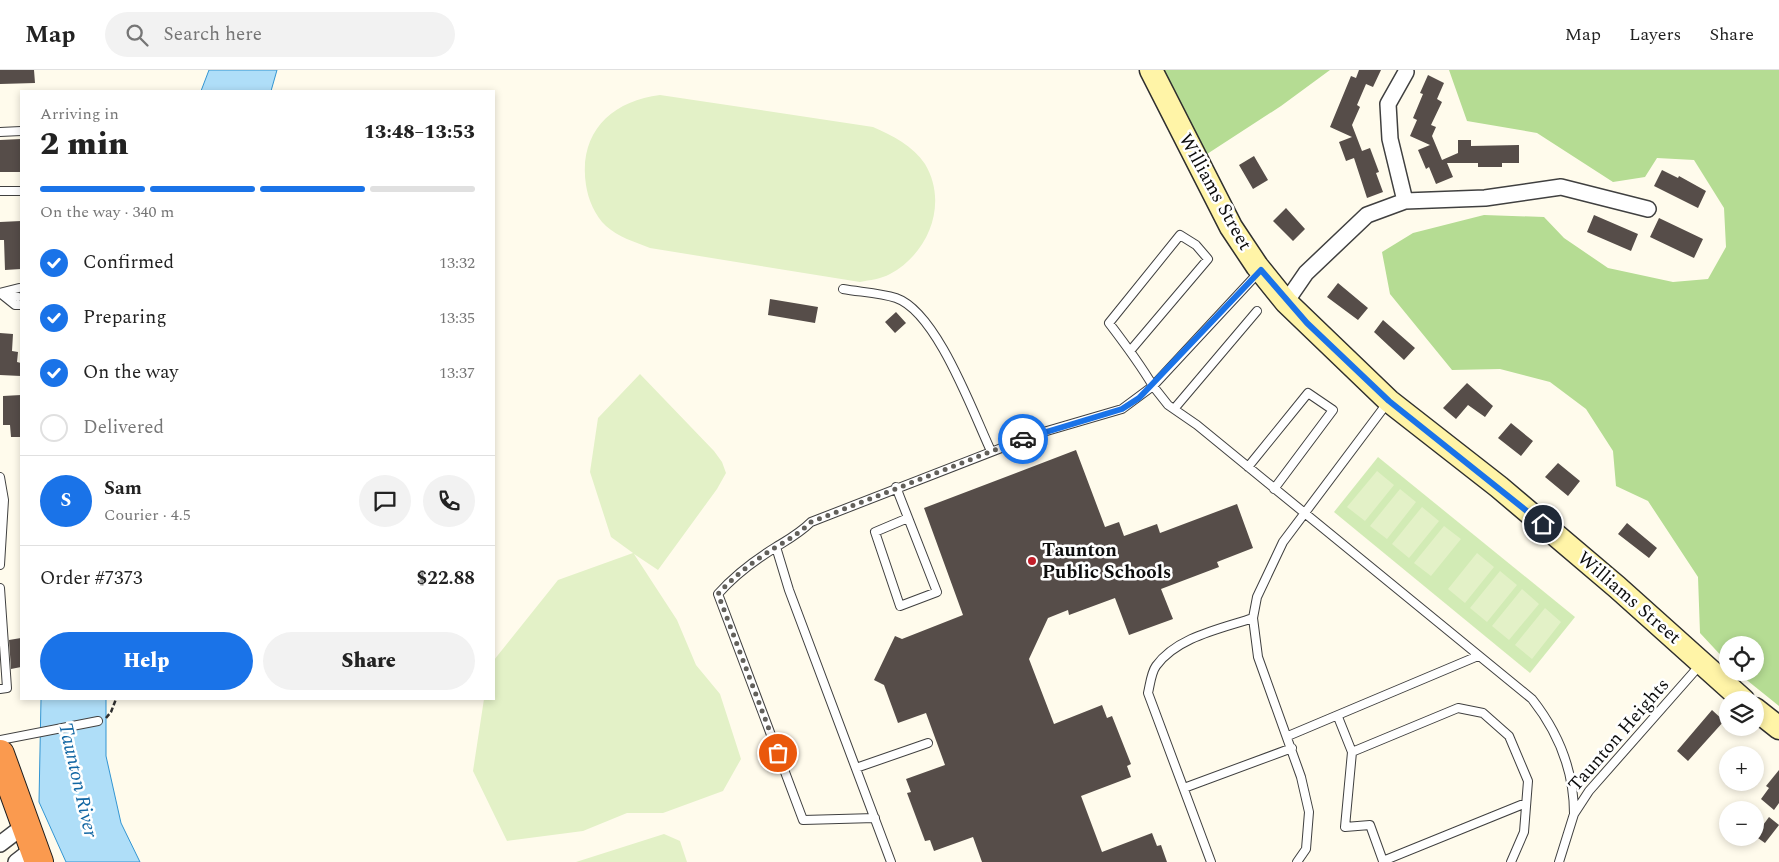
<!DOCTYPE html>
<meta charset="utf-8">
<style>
:root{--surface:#fff;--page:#f2f2f2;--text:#222;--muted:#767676;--line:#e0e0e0;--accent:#1a73e8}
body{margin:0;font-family:Spectral,serif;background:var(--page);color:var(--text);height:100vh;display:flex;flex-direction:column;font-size:19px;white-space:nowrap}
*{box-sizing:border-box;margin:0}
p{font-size:16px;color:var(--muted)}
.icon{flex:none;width:28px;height:28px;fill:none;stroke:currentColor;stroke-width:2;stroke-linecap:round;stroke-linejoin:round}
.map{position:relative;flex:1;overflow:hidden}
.details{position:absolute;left:20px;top:20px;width:475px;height:610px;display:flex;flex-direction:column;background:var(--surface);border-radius:0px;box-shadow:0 2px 8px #0003}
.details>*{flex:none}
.fabs{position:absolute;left:1719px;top:566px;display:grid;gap:10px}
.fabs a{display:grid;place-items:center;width:45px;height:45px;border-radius:50%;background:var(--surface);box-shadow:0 2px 8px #0003;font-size:25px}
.pin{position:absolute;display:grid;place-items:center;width:42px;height:42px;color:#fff;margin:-21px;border:2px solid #fff;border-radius:50%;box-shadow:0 1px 5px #0007}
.courier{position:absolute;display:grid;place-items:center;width:50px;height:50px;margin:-25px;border:4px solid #1a73e8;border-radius:50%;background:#fff;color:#222;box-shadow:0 1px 6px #0007}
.overview em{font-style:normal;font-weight:800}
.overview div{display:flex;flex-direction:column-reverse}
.overview{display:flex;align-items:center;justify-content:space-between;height:85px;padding:0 20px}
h1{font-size:32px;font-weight:800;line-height:38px}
.bar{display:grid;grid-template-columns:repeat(4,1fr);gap:8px 5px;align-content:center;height:60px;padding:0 20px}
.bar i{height:6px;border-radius:4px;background:var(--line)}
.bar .active{background:var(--accent)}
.bar p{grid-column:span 4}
.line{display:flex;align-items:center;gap:12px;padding:0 20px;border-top:1px solid var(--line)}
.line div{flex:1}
.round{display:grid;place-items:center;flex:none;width:52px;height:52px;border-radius:26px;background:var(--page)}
ol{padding:0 20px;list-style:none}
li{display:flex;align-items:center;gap:15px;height:55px}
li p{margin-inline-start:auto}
li .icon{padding:5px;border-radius:50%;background:var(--accent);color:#fff;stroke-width:4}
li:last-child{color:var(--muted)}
li i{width:28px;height:28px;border:2px solid var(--line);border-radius:50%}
.button{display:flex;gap:10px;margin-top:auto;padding:10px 20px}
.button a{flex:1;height:58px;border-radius:30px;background:var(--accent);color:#fff;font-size:20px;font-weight:800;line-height:58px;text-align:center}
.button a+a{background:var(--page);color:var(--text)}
header{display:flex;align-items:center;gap:30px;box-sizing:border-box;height:70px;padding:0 25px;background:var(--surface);border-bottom:1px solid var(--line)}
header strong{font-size:24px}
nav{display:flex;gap:28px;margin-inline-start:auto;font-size:18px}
.search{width:350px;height:45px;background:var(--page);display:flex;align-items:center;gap:12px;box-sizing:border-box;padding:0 18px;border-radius:28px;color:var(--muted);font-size:19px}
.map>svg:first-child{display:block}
.green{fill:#d2ebb5}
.forest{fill:#b5dc93}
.pitch{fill:#e3f1c7}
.water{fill:#afdef8;stroke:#3395d2}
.building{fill:#564d49}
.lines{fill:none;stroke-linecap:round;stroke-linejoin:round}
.lane-casing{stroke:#404040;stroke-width:10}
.street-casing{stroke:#404040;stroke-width:18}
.secondary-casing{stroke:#2f2f2f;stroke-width:25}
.highway-casing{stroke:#1e1e1e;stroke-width:30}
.path{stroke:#2f2f2f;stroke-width:2.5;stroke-dasharray:5 2.5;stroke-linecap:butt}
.lane{stroke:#fff;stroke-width:8}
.street{stroke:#fff;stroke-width:15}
.secondary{stroke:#fff4a7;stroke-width:22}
.highway{stroke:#fa9a4f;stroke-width:28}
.done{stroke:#62605b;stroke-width:5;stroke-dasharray:0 9}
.route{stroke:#1a73e8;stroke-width:6}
.poi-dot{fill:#c21f2a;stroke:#fff;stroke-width:2}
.labels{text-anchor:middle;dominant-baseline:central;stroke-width:5;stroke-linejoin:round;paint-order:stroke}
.street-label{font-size:19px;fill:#0d0d0d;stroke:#fff}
.poi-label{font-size:19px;font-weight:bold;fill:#0d0d0d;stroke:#fff;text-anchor:start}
.water-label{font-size:20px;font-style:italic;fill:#1166a3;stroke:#fff}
</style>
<header>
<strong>Map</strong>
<div class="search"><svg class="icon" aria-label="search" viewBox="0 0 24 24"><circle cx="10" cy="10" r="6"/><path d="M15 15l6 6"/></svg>Search here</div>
<nav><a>Map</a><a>Layers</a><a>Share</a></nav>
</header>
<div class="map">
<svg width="1779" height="792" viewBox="0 0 1779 792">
<rect width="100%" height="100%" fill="#fffbec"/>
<path class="green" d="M1378,387L1575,547L1530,603L1334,442Z"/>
<path class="forest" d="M1164,0H1330L1281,36L1204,86L1181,43Z
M1449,0H1779V636L1738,603L1755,602V575H1728L1727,592L1700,563L1698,507L1648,431L1616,416L1613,381L1586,339L1550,312L1500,299L1452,300L1390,224L1382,182L1413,163L1484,145L1544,147L1564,168L1608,198L1673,212L1708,209L1726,177L1724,138L1694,90L1657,88L1645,107L1613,112L1537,63L1467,51Z"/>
<path class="pitch" d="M660,25L873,57C892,65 913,76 925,94C949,134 928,184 890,204C881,209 870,210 860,212L650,178C635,172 618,167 606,156C595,146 588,129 586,115C578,63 611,31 660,25Z
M640,304L714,381L722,392L726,403L717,419L658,500L634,484L677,550L696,595L720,624L741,689L723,721L663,743H627L583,761L507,771L473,701L484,629H494V590L558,510L633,483L611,467L590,402L598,348Z
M1377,401L1394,415L1365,451L1347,437Z
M1400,419L1416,432L1387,469L1370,456Z
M1422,437L1439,451L1409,488L1392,474Z
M1444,456L1461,469L1431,506L1414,493Z
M1477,483L1494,497L1465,533L1448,519Z
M1500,501L1517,515L1487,552L1470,538Z
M1522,519L1539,534L1509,570L1492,556Z
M1545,538L1561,552L1532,589L1515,575Z
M664,764L680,771L687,792H576Z"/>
<path class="water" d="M209,0H277L271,21H201Z
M41,629H106V686L121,753L140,792H66L39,732Z"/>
<path class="building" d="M0,0H34L35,13L0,14Z
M1359,0H1381L1373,17L1366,14L1357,35L1360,37L1352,55L1362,81L1370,78L1379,102L1376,103L1383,122L1367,128L1354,88L1346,91L1339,72L1352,67L1330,57L1351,6L1356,8Z
M1428,5L1444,13L1437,29L1442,32L1431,55L1436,57L1432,66L1442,90L1458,83V70H1471V76L1519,75V93H1502V97H1478V93H1447L1453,107L1436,114L1429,97L1426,99L1418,80L1430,75L1410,66L1417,50L1413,48L1423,24L1420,23Z
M21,69V102H0V70Z
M1254,86L1268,110L1253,119L1239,95Z
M1662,100L1678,108L1679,106L1706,121L1698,138L1654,116Z
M1286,138L1305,159L1293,171L1273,151Z
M1594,145L1638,164L1631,181L1587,162Z
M1659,148L1703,169L1694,188L1650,167Z
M21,151V199L5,200L4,170H0V152Z
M1338,213L1368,238L1358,250L1327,227Z
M770,229L818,237L815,253L768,245Z
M896,242L906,253L895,263L885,252Z
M1383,250L1415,278L1404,290L1374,262Z
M0,263L13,264L12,281L18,282L17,292L21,293V306L0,305Z
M1467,313L1493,336L1485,347L1468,335L1456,349L1443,338Z
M21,325V367H11L10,355H3V326Z
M1511,353L1533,371L1521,386L1498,368Z
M1076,380L1105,457L1119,452L1124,466L1157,454L1160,463L1237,434L1253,478L1217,492L1219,497L1161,519L1173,549L1129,565L1115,528L1069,545L1068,540L1048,548L1029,589L1054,654L1102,635L1107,648L1112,646L1131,694L1127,696L1131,707L1081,726L1102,782L1152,763L1157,776L1161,775L1167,792H982L973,767L934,781L930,770L925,771L907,723L911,722L906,709L945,695L926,643L898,653L884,615L874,610L895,566L902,569L963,545L924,438Z
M1558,393L1580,411L1568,426L1545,407Z
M1627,453L1657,478L1649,488L1618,464Z
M21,568V597L11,599L9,570Z
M1712,640L1724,651L1688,691L1677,681Z
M1779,700V733L1774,740L1761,729L1769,718L1766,716Z
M1769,747L1779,755L1765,773L1755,766Z"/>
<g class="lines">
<g class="lane-casing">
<path id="lane" d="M0,62L21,61
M0,121H21
M843,219C860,222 880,223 896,228C937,242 973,343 991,381
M0,223L15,235H21
M0,223L19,218
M4,224L18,227
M1130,281L1208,189L1196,175L1180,165L1109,253C1125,274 1140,294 1153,316L1260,201
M1174,339L1257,241
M1248,397L1308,323L1333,340L1274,419
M0,407L4,430L0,495
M896,417L937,522L900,536L875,462L908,448
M776,477L789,520L891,792
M0,518L7,618L0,619
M1338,647L1352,682L1458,638L1483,643L1509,666L1528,711L1524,762L1511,792
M1288,666L1478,586
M0,670L98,651
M1352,682L1345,757L1370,755L1383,791L1526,733
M856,698L928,673
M1184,718L1292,678
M875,748L803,750L718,524C734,506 755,490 776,477C789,469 800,463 811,452L1040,363L1122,339L1153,316L1168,335L1197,355L1532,629C1558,662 1574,701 1574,744
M1211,792L1148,623C1150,615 1151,603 1156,596C1177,567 1220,559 1253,548
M1297,792L1306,779L1309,742L1301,707L1258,587L1253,548L1257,527L1283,472L1388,332
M1559,792L1574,744L1589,721L1700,595"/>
</g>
<g class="street-casing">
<path id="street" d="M1405,131L1390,69L1388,34L1406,2
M1286,232L1306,203L1367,145L1405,131L1485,128L1561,117L1648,139
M0,774L25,755
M16,792L34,778"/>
</g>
<g class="secondary-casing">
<path id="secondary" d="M1151,0L1231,157L1257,196L1286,232L1389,331L1499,417L1617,517L1743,630
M1755,639L1779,658"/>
</g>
<g class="highway-casing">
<path id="highway" d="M0,684L39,792"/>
</g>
<path class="path" d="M106,648L111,642L116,629"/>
<use href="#lane" class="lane"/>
<use href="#street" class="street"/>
<use href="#secondary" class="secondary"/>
<use href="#highway" class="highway"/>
</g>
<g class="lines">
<path class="done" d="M778,683L718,524C734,506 755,490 776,477C789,469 800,463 811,452L1023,369"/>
<path class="route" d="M1023,369L1122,339L1139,328L1261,200L1307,253L1389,331L1543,454"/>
</g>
<circle class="poi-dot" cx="1032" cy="491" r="5"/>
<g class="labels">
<g class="street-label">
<text transform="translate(1215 122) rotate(61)">Williams Street</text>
<text transform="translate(1629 528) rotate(41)">Williams Street</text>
<text transform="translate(1619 665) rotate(-49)">Taunton Heights</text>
</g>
<g class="poi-label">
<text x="1042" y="480">Taunton<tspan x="1042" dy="22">Public Schools</tspan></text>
</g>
<g class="water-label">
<text transform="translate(78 710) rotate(77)">Taunton River</text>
</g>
</g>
</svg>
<div class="fabs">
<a><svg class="icon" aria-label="locate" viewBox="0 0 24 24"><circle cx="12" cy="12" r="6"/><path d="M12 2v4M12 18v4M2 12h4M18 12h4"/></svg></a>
<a><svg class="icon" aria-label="layers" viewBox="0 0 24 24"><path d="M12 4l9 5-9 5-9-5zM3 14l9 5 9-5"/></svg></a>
<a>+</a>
<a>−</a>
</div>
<div class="pin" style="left:778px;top:683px;background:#ea580c"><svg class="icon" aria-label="bag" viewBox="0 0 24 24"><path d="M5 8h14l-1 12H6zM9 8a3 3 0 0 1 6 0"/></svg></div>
<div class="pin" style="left:1543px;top:454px;background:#1f2937"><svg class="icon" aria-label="home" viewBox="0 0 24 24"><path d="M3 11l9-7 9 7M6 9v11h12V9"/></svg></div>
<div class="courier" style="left:1023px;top:369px"><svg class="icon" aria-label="car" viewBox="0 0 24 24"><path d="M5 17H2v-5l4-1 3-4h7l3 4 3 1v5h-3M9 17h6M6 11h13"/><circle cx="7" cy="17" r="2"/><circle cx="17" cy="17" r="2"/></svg></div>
<section class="details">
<div class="overview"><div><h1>2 min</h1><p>Arriving in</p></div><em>13:48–13:53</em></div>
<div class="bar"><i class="active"></i><i class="active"></i><i class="active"></i><i></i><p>On the way · 340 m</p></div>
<ol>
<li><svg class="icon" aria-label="check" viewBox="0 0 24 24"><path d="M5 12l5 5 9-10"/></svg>Confirmed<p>13:32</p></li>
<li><svg class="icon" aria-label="check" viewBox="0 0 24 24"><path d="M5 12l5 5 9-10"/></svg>Preparing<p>13:35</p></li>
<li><svg class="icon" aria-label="check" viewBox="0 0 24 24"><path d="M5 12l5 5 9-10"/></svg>On the way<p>13:37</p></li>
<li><i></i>Delivered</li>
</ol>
<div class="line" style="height:90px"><b class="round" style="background:var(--accent);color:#fff">S</b><div><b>Sam</b><p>Courier · 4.5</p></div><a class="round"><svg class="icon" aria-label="chat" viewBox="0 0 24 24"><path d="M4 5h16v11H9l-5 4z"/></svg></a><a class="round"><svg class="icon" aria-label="phone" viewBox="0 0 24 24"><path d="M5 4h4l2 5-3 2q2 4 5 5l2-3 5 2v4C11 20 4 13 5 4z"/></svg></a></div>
<div class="line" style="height:65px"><div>Order #7373</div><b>$22.88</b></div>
<div class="button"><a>Help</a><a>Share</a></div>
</section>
</div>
